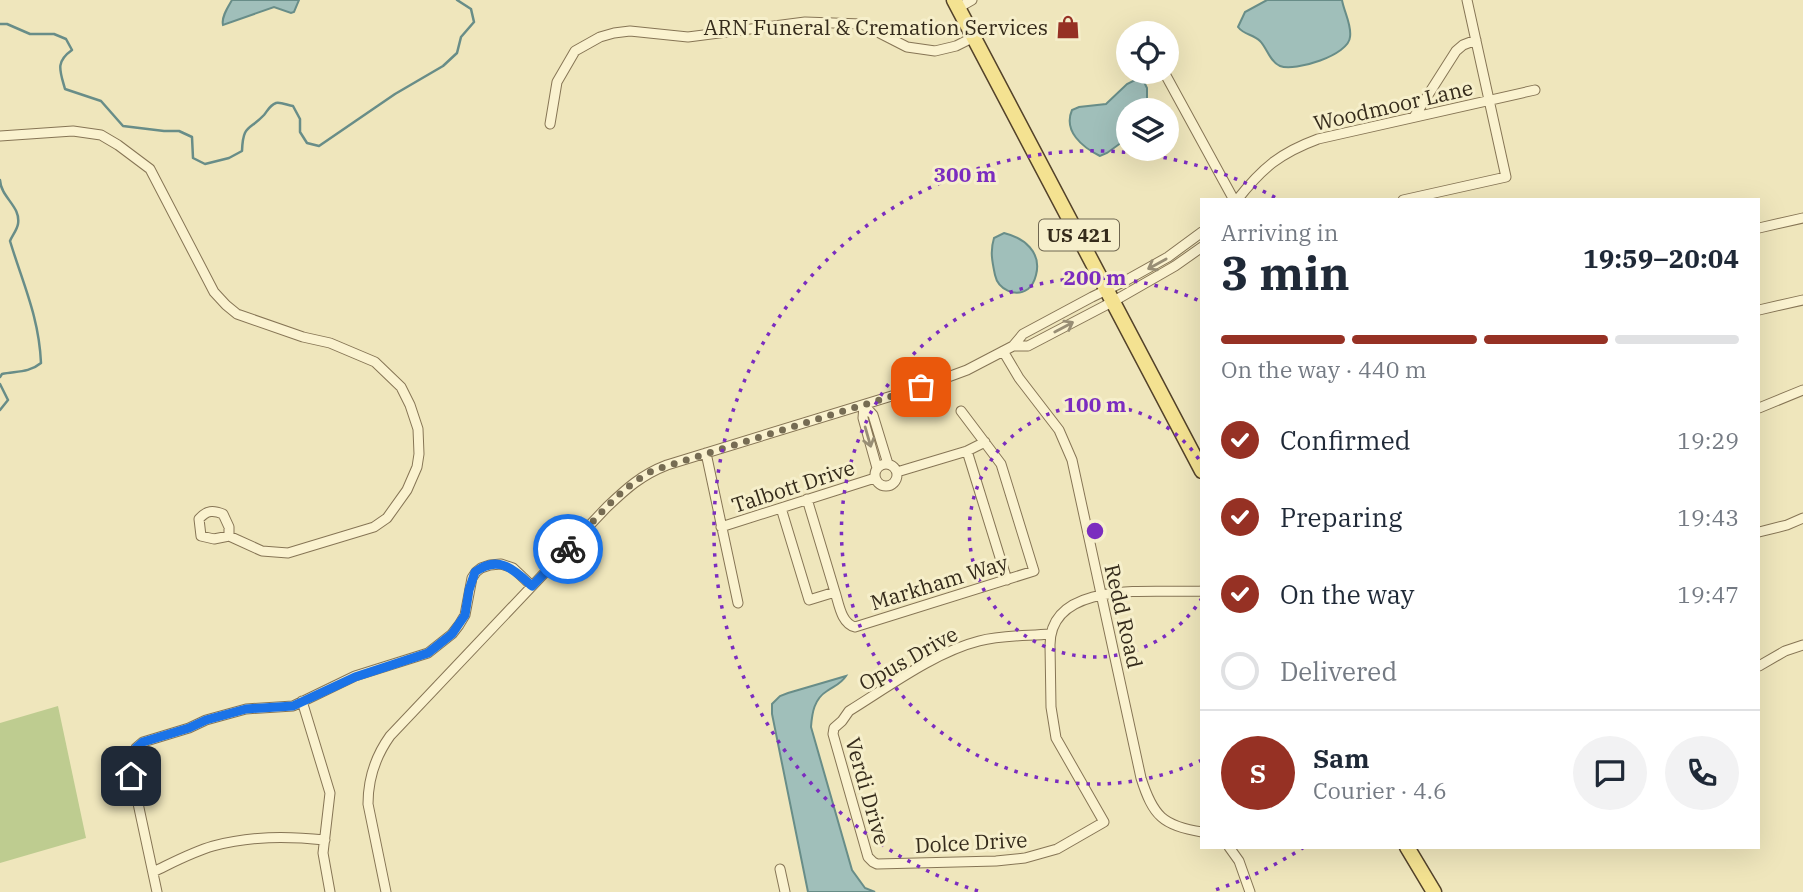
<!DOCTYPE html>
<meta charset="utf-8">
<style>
:root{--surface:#fff;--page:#f2f2f3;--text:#1f2937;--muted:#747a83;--line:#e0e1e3;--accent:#963124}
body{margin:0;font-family:"IBM Plex Serif",serif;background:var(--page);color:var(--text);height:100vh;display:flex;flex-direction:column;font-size:26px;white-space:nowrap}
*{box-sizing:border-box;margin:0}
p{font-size:23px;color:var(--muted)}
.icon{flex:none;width:38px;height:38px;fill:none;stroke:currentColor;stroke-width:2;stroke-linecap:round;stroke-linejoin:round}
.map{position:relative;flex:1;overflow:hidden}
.panel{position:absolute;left:1200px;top:198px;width:560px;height:651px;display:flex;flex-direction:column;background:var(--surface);border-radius:0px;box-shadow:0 7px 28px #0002}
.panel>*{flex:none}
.fabs{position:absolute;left:1116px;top:21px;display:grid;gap:14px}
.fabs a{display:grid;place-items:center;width:63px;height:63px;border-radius:50%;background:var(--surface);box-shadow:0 7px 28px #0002;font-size:35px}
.pin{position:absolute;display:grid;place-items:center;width:60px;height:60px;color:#fff;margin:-30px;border-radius:14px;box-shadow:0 4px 10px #0006}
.courier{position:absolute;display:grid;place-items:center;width:70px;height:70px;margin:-35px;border:5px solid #1a73e8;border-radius:50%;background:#fff;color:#222;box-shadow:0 2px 9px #0007}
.head em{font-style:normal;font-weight:700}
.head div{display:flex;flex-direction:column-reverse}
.head{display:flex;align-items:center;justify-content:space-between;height:119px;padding:0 21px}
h1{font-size:46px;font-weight:700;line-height:52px}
.bar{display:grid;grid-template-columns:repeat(4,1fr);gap:10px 7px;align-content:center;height:84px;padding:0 21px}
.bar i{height:9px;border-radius:5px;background:var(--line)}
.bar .active{background:var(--accent)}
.bar p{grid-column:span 4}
.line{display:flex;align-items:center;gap:18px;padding:0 21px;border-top:2px solid var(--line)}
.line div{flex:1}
.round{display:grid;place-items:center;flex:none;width:74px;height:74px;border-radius:37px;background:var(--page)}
ol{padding:0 21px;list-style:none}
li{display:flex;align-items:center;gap:21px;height:77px}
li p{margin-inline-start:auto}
li .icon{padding:7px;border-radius:50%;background:var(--accent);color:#fff;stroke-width:4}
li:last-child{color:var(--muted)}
li i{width:38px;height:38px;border:4px solid var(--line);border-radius:50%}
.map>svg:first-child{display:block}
.green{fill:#becc90}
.water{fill:#a0bfba;stroke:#688d88;stroke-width:2}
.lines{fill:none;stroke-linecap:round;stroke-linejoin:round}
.stream{stroke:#688d88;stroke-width:2.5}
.street-casing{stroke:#867555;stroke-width:11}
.primary-casing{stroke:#53422a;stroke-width:17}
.street{stroke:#faf2cf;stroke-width:9}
.primary{stroke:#f4e291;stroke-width:14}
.oneway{stroke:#988e75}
.done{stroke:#766c53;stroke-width:7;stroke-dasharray:0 12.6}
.route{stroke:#1a73e8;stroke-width:9}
.ring{fill:none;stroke:#7b2cbf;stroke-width:3.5;stroke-dasharray:3.5 7}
.labels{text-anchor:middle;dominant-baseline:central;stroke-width:6;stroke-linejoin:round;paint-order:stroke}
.shield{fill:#f6efcb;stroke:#6f6650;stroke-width:2}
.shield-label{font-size:19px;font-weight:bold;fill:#352b1b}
.poi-label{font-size:21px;fill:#352b1b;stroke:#f6efcb;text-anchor:end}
.street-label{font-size:21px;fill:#352b1b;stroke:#f6efcb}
.centre{fill:#7b2cbf;stroke:#f6efcb;stroke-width:3.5}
.ring-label{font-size:21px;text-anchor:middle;font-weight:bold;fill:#7b2cbf;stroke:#f6efcb;stroke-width:6;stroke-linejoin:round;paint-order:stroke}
</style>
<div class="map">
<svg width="1803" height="892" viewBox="0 0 1803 892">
<rect width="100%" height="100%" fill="#efe6bc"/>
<path class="green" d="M58,706L86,838L0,863V723Z"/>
<path class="water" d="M232,0H299L294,12L291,13L274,7L223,25C221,17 228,7 232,0Z
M1267,0H1342C1344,12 1352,25 1350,37C1349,55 1295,72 1280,66C1270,62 1267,48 1260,41C1253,34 1244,35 1238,27L1245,12Z
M1137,79L1143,80L1147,88V110H1129V137L1107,153L1100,156C1082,147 1063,131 1072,110L1079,107L1106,104L1127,84Z
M1004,233C1024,238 1042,252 1036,275C1035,279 1032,286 1028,289C1015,298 998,289 995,275C992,261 990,251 994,238Z
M846,676C841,684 834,686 827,691C814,699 812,713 811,727L852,870L865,888L875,892H808L772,714V704L780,696L788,693Z"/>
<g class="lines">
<path class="stream" d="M0,24H7L30,34H54L66,39L72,50C55,62 60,71 65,89L101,101L123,126L164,131H179L192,137L193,158L205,164L229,158L242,151C243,124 249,131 264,115C268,110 270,105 276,103C281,102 287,105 293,106L300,119V132L307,143L319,146L395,94L443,66L457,53L461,37L474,22L471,9L457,0
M0,180C1,198 21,206 18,224C17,230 12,236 10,241C23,284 39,317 41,363C29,373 16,371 2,374L0,377
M0,384L8,400L0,410"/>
<g class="street-casing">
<path id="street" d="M958,8L972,0
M1164,72L1234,200
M1414,117L1456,51L1463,45L1476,40
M550,124L557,82L575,51L600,37L614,33L630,31L688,37L805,22L862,24L907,47L935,51L956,46L974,37
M0,136L73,131L101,135L118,145L150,169L214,292L226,305L237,314L303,337L330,343L375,362L401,387L410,405L418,429L419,454L417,467L407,490L387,518L374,527L288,553L262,551L229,536L214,539L201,536L199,519C207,510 213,510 223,514L229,527V536
M1237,200C1262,168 1280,153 1318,139L1535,90
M1403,200L1506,177L1467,0
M1759,228L1803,218
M1759,310L1803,300
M1013,346H1028L1114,301L1175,266L1202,247
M1003,351L1019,378L1059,430L1072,460L1141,778C1153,816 1163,826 1202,832
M864,405L863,418L877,468
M864,405L873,415L888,464
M1759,408L1803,390
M967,451L1007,580
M706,453L738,603
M875 475a11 11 0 1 1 22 0a11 11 0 1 1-22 0Z
M897,472L967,451L985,442
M781,508L809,600L835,592L807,499
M721,527L875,478
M1759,532L1787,525L1803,518
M835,592C839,604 841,623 855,627L1034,571L1001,464L961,411
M1050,634C1027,636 1002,635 979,641C935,652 888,687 849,711L842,721L834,728L833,734L868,857L873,862L877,864L996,861L1025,858L1057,849L1104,822L1056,738L1051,707L1050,645C1050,577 1160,594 1202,591
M1759,666L1785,651L1803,645
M302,701L330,793L323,853L330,892
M1229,847L1239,861L1250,892
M780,869L785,892
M153,872C172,863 192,852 213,846C251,836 286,836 325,840
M157,892L130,766L136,748L143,742L189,728L206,720L246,709L293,706L355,676L428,653L452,634L459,625L465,615L472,578L476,572L481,568L490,565L501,564L513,568L532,586
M386,892L368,804C368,779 375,757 390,736L607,507C626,489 641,475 667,465L921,387L967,370L1013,346L1023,334L1092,297L1125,281L1168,257L1202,232"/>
</g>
<g class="primary-casing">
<path id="primary" d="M954,0L1202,471
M1407,847L1434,892"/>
</g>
<use href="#street" class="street"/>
<use href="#primary" class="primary"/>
</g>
<defs><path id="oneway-shaft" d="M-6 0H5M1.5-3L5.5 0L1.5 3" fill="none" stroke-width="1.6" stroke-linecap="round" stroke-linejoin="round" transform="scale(1.75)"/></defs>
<g class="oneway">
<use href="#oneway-shaft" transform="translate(1157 264) rotate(151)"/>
<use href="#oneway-shaft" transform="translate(1064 327) rotate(-28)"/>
<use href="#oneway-shaft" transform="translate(868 437) rotate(74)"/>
</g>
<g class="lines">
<path class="done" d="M568,549C594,521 620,487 654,470L921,387"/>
<path class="route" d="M131,776L130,766L132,757L136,748L143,742L189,728L206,720L246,709L293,706L355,677L428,653L452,634L465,615L469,590L475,572C499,554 514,570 532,586L568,549"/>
</g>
<g class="ring">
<path d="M1202 598A126 126 0 1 1 1202 464"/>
<path d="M1202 760A253 253 0 1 1 1202 302"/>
<path d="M1304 847A379 379 0 0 1 1212 891M978 891A379 379 0 1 1 1276 198"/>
</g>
<defs>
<g id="shop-bare" transform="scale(1.89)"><path d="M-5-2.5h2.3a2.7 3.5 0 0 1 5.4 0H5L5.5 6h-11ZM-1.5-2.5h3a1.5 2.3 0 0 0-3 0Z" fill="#963124" stroke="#f6efcb" stroke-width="2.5" paint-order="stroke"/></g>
</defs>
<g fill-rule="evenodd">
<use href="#shop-bare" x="1068" y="27"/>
</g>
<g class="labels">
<rect class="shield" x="1039" y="219.5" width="80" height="31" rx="5"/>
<g class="shield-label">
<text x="1079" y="235">US 421</text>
</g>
<g class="poi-label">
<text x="1048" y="27">ARN Funeral &amp; Cremation Services</text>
</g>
<g class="street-label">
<text transform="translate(1393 105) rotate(-13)">Woodmoor Lane</text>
<text transform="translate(793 486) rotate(-18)">Talbott Drive</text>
<text transform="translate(939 582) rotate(-17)">Markham Way</text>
<text transform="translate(1124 616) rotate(77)">Redd Road</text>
<text transform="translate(908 658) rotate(-29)">Opus Drive</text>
<text transform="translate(868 791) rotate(74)">Verdi Drive</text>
<text transform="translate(971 842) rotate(-3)">Dolce Drive</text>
</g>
</g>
<circle cx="1095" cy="531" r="10" class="centre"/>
<g class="ring-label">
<text x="965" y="182">300 m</text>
<text x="1095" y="285">200 m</text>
<text x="1095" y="412">100 m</text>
</g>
</svg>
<div class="fabs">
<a><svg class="icon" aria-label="locate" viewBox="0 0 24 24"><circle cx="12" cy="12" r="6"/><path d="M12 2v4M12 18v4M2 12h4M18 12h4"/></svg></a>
<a><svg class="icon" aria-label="layers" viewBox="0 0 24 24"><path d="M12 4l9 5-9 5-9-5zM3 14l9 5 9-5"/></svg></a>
</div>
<div class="pin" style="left:921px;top:387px;background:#ea580c"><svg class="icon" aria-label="bag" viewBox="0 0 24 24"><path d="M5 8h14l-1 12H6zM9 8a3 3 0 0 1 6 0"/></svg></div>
<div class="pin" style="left:131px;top:776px;background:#1f2937"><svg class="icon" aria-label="home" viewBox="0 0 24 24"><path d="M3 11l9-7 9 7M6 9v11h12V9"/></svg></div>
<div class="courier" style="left:568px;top:549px"><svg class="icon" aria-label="bike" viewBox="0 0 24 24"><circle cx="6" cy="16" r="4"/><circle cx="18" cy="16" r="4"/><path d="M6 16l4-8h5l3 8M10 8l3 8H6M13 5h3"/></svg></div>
<section class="panel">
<div class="head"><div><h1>3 min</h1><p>Arriving in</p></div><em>19:59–20:04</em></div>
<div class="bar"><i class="active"></i><i class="active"></i><i class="active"></i><i></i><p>On the way · 440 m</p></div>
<ol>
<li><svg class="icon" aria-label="check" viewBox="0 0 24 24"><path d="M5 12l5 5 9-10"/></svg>Confirmed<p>19:29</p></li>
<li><svg class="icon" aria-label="check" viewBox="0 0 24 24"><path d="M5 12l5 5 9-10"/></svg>Preparing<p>19:43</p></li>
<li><svg class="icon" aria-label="check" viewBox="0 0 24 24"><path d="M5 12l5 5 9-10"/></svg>On the way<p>19:47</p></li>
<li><i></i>Delivered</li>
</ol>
<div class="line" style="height:126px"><b class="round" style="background:var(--accent);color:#fff">S</b><div><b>Sam</b><p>Courier · 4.6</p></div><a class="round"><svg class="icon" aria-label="chat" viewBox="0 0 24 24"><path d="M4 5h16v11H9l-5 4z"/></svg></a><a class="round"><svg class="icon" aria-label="phone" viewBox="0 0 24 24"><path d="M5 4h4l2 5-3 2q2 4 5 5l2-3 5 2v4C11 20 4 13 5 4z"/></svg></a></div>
</section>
</div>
